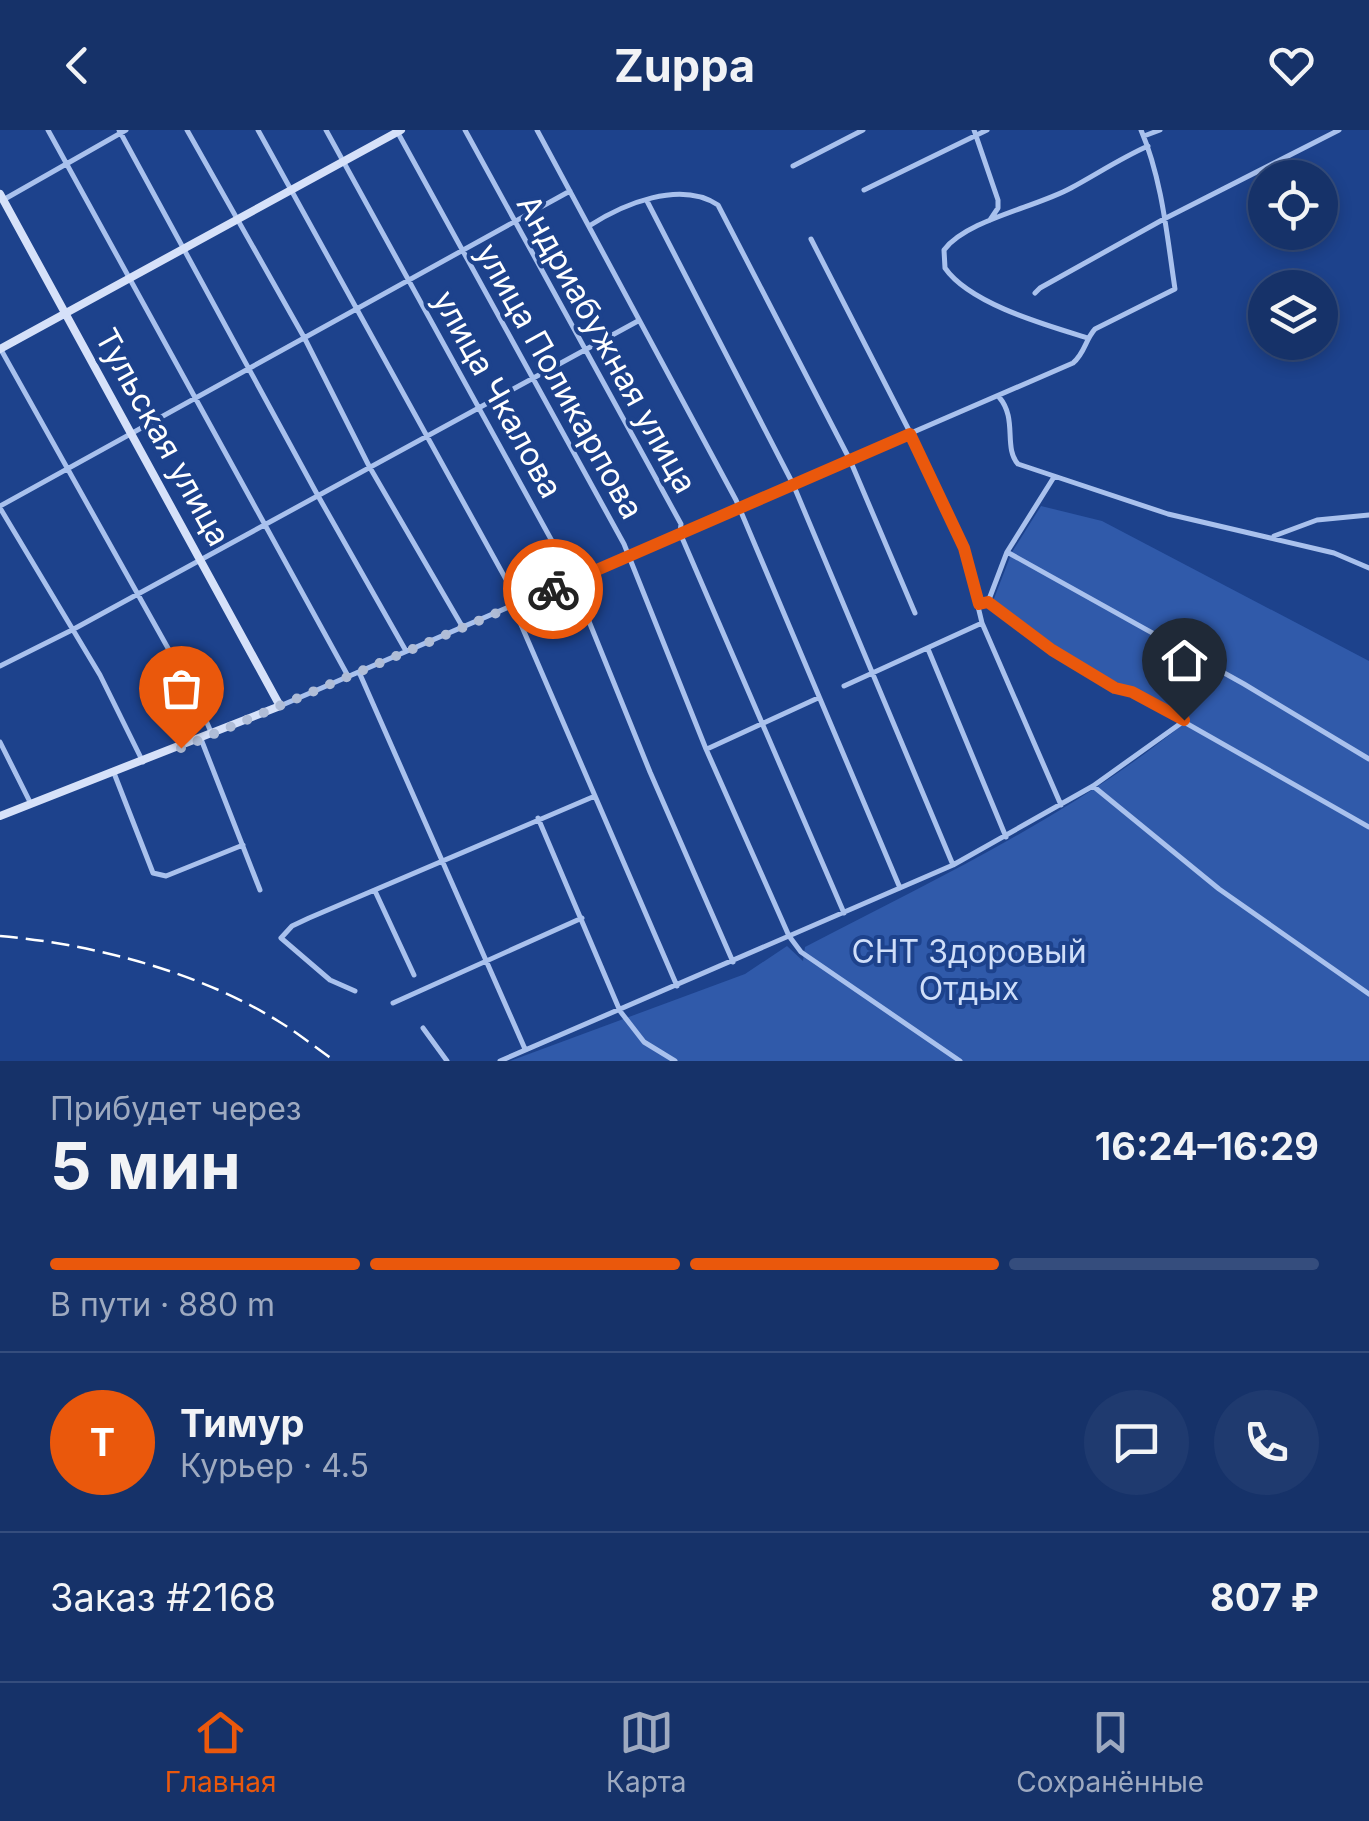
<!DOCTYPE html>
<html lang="ru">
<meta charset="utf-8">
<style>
:root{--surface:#163269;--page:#1f3a6f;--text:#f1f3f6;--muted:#9eaac0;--line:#354d7d;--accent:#ea580c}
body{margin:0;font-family:Inter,sans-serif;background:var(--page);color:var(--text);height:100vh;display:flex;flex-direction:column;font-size:38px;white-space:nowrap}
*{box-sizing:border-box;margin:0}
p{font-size:32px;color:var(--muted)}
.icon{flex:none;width:55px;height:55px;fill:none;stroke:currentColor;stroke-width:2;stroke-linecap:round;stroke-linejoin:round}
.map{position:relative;height:931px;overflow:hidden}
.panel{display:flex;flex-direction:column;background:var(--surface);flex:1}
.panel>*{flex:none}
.buttons{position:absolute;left:1248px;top:30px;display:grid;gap:20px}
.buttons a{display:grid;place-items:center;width:90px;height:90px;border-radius:50%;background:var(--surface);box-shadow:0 5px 15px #0003,0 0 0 2px var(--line);font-size:50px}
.pin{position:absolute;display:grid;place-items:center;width:85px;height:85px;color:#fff;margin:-102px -42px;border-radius:50% 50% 50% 0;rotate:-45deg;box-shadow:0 0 10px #0007}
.pin .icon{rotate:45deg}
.courier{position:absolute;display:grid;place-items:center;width:100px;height:100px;margin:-50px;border:8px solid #ea580c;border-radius:50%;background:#fff;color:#222;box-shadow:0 2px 12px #0007}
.overview em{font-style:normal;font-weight:700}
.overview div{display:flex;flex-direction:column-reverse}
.overview{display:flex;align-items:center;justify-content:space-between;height:170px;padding:0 50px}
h1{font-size:65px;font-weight:700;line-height:75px}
.bar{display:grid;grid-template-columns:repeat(4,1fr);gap:15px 10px;align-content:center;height:120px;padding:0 50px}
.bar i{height:12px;border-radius:8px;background:var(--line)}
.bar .active{background:var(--accent)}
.bar p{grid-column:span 4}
.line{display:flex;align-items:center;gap:25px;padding:0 50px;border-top:2px solid var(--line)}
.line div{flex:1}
.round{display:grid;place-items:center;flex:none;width:105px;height:105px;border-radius:52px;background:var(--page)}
header{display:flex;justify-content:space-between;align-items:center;height:130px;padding:0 50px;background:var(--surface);font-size:45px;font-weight:700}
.menu{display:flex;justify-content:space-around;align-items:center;height:140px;border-top:2px solid var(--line);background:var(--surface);font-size:28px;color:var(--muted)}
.menu a{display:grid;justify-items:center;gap:5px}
.menu .active{color:var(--accent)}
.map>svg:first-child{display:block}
.green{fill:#305aaa}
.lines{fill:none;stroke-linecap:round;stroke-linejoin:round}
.minor{stroke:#a9c1ed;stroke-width:5}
.secondary{stroke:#d6e1f9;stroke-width:8}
.rail{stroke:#fff;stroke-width:2.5;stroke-dasharray:18 8;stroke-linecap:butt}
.done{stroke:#b0bdd7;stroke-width:10;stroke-dasharray:0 18}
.route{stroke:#ea580c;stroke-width:12}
.labels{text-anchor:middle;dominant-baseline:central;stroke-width:8;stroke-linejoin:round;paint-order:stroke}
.street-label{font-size:32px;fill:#fff;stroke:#1d428c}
.park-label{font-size:32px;fill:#cfdef9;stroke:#1d428c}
</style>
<header><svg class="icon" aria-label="back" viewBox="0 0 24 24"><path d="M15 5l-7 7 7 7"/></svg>Zuppa<svg class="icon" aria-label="heart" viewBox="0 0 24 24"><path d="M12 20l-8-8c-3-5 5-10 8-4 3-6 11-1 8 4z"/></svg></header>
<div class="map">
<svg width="1369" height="931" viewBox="0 0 1369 931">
<rect width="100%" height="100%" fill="#1d428c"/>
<path class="green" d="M1041,376L1102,391L1369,531V931H510L745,844L787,816L803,831L805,817C936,749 1073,685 1188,590L1077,531L993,471L1012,422Z"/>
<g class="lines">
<path class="minor" d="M48,0L348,546
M119,0L317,364L406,521
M187,0L305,209L369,336L462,496
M258,0L519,473
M326,0L569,442L650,642L733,832
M465,0L681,394L680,403L844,783
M537,0L736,370L900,758
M974,0L998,70V78L990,90
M398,3L624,414L706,619L789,806L801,822L960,931
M1144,6L1160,0
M793,36L863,0
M864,60L987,0
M3,70L126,0
M647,71L793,354L953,735
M589,96C623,74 680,50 718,75L850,330L915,483
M811,109L936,353L964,418L982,493L1061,675
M1035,163L1040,158L1164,89L1339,0
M1088,208C1046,195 970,174 945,138L944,120C966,90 1037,77 1071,58C1097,44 1121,28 1148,16
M0,218L197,570L211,602
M999,267C1018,289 1003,317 1018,334L1168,384L1334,423L1369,438
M0,376L570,61
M0,378L100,545L143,632
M1274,406L1317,390L1369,385
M1007,422L1244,554L1369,629
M988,472L1007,422L1054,347
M979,474L988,472C1031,505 1079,549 1133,563L1369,697
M513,476L677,856
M928,519L1006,707
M0,536L72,500L638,191
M359,542L525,919
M844,556L982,493
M280,576L1073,233C1085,223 1085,210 1095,199L1175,159C1167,106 1162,49 1141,0
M201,609L260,760
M0,612L31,674
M707,619L818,568
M114,643L153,743L166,746L243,715
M1093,656L1219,759L1369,864
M538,688L620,881L644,912L675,931
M375,761L414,845
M355,861L330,850L281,808L292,796L309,788L595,666
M393,873L582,788
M423,898L447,931
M500,931L953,735L1093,656L1184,591"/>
<path class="secondary" d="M0,64L280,576L0,686
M0,219L401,0"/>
<path class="rail" d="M0,806C93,814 199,842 278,891C298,903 316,918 335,931"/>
</g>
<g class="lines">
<path class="done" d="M181,618L553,459"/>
<path class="route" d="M553,459L910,304L964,418L979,474L988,472L1052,520L1115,558L1132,562L1184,590"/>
</g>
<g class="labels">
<g class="street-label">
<text transform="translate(607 214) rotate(61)">Андриабужная улица</text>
<text transform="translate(560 251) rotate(61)">улица Поликарпова</text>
<text transform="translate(498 264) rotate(61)">улица Чкалова</text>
<text transform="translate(163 307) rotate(61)">Тульская улица</text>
</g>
<g class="park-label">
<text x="969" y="821">СНТ Здоровый<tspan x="969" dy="37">Отдых</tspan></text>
</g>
</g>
</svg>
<div class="buttons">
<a><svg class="icon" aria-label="locate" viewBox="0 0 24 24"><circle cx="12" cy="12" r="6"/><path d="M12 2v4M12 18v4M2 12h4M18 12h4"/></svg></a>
<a><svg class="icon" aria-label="layers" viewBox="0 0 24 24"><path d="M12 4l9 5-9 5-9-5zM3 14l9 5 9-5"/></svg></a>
</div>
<div class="pin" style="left:181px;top:618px;background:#ea580c"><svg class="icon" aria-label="bag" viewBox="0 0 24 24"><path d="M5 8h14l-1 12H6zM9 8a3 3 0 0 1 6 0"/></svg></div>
<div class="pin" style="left:1184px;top:590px;background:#1f2937"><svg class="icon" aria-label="home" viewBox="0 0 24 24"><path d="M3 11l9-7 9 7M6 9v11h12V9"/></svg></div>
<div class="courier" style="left:553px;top:459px"><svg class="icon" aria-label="bike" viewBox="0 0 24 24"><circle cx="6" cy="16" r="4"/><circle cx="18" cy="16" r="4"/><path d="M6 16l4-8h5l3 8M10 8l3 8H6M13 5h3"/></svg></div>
</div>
<section class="panel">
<div class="overview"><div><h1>5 мин</h1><p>Прибудет через</p></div><em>16:24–16:29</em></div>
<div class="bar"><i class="active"></i><i class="active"></i><i class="active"></i><i></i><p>В пути · 880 m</p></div>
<div class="line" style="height:180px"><b class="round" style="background:var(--accent);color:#fff">Т</b><div><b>Тимур</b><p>Курьер · 4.5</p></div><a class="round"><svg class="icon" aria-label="chat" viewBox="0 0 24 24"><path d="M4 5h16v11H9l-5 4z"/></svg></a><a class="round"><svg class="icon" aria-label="phone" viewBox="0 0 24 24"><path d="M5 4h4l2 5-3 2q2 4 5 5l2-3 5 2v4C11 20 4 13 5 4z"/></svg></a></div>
<div class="line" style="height:130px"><div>Заказ #2168</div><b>807 ₽</b></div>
</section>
<nav class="menu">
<a class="active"><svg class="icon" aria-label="home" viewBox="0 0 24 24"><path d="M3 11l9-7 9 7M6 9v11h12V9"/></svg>Главная</a>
<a><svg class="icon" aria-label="map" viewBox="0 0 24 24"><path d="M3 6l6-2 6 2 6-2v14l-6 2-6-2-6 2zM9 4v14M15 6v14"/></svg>Карта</a>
<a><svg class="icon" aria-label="saved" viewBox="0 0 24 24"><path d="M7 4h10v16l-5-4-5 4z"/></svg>Сохранённые</a>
</nav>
